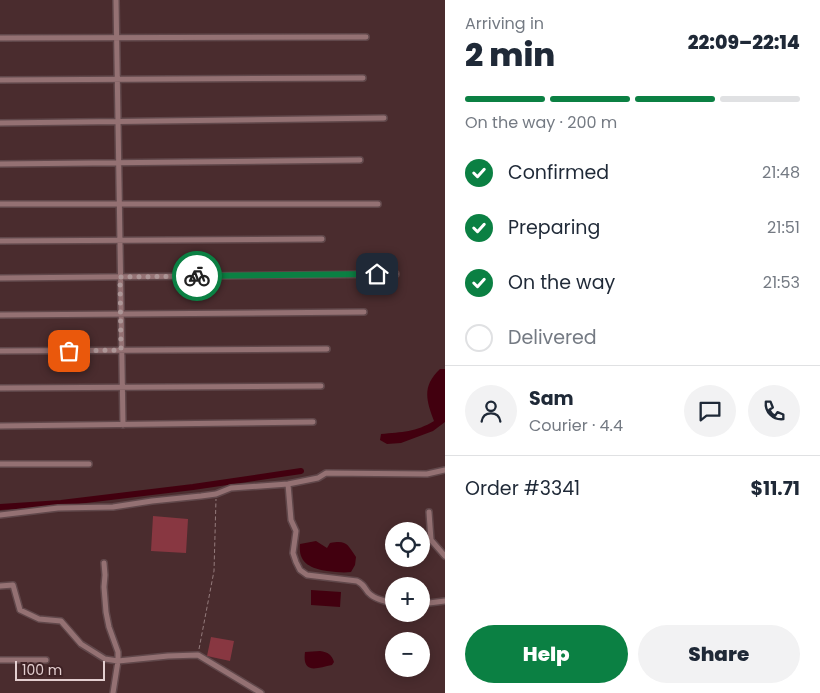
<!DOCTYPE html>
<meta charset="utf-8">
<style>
:root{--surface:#fff;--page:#f2f2f3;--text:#1f2937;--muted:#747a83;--line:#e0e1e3;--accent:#0b8043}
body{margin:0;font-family:Poppins,sans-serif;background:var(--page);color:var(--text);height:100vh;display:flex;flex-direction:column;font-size:19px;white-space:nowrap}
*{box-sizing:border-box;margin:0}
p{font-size:16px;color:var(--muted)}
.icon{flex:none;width:28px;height:28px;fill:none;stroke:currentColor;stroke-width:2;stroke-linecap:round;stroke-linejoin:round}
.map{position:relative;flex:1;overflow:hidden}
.drawer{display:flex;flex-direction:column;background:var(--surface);width:375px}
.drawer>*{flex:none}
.fabs{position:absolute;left:385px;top:522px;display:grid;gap:10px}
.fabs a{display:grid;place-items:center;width:45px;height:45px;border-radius:50%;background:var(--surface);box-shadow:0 2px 12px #0003;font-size:25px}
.scale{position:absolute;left:15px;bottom:12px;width:90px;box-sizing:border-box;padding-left:5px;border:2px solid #e3cfd0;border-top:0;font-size:14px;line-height:18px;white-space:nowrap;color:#e3cfd0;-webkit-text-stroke:4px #3f2225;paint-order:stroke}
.pin{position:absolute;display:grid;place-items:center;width:42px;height:42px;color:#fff;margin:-21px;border-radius:10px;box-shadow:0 2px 8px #0006}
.courier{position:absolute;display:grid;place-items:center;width:50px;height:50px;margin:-25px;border:4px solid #0b8043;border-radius:50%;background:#fff;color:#222;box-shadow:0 1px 6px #0007}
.headline em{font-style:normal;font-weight:800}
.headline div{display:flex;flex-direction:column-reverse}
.headline{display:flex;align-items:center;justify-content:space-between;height:85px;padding:0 20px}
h1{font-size:32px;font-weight:800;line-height:38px}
.bar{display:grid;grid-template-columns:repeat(4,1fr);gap:8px 5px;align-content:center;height:60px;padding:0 20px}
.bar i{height:6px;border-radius:4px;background:var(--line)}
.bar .active{background:var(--accent)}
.bar p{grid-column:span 4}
.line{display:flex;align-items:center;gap:12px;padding:0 20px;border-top:1px solid var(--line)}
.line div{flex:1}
.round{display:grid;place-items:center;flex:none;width:52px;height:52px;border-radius:26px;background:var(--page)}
ol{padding:0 20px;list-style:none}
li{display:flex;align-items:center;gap:15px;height:55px}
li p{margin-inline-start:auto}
li .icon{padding:5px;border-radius:50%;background:var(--accent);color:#fff;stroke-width:4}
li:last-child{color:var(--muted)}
li i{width:28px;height:28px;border:2px solid var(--line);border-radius:50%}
.action{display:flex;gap:10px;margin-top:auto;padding:10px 20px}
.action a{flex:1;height:58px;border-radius:30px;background:var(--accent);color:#fff;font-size:20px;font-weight:800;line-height:58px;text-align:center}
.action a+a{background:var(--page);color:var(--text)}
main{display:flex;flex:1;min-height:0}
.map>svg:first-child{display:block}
.green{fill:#883741}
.water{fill:#42000f}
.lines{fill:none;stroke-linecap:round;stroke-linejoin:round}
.canal{stroke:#42000f;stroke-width:6}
.minor-casing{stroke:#61484b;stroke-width:8}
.path{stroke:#947b7c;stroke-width:1;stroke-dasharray:4 2.5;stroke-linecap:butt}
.minor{stroke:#947173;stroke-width:5}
.done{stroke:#ad9697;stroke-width:5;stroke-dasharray:0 9}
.route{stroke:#0b8043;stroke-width:6}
</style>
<main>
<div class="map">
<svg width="445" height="693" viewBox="0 0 445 693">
<rect width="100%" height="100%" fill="#4a2c2e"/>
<path class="green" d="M153,516L188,519L186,553L151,551Z
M211,637L234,641L230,661L207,656Z"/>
<path class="water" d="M440,369H445V422L433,431L401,443L387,444L380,440L381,434C402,432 416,432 434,421C426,400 422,386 440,369Z
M316,541L327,548L330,543C347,540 347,544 356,557L355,565L351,572C343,573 336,572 327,571C310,568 298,563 300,544Z
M311,590L341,592L340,607L311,605Z
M320,651C328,652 332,655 334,662L332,665C317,668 302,675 305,652Z"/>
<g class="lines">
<path class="canal" d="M0,507L61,503L193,487L301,471"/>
<g class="minor-casing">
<path id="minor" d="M116,0L123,425
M0,38L366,37
M0,80L363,78
M0,123L384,118
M0,164L360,160
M0,204H378
M0,241L322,239
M0,278L396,274
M0,315L364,312
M0,351L327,349
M0,388L321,386
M0,426L313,422
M0,464H89
M288,484L291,520L296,531L293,553L296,562L300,570L307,575L357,581C367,586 364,590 371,595C377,600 387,601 394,604
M429,512L431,540L445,556
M0,515L58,508L113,507L152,501L201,496L216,494L231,488L288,484L318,478L326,473L427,474L445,470
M104,563L105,575L104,587L106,612L109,627L118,652V661L113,693
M0,586L13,585L20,610L39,619L61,621L81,644L105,659L118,661L168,656L198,655L261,693
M421,604L445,601
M0,660H46"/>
</g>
<path class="path" d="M199,649L214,571L216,499"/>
<use href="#minor" class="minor"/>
</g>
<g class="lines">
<path class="done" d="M69,351L121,350L120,277L197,276"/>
<path class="route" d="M197,276L377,274"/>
</g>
</svg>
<div class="fabs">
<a><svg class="icon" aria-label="locate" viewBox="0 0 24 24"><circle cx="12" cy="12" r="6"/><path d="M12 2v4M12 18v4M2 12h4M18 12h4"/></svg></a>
<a>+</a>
<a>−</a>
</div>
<div class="scale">100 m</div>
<div class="pin" style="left:69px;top:351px;background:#ea580c"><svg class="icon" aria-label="bag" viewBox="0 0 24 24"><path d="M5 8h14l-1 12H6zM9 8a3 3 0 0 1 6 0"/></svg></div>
<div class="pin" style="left:377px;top:274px;background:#1f2937"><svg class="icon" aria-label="home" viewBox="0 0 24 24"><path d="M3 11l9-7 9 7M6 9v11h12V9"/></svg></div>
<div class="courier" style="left:197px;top:276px"><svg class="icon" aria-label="bike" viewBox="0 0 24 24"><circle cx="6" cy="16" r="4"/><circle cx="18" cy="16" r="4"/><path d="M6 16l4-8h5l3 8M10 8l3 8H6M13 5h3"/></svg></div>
</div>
<section class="drawer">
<div class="headline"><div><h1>2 min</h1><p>Arriving in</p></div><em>22:09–22:14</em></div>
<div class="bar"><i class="active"></i><i class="active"></i><i class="active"></i><i></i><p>On the way · 200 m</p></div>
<ol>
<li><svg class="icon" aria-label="check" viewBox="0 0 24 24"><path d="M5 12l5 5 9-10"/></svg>Confirmed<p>21:48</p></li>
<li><svg class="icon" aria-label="check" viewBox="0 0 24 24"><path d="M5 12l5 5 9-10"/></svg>Preparing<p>21:51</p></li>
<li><svg class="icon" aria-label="check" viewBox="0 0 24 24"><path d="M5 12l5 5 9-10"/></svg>On the way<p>21:53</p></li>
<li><i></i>Delivered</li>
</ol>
<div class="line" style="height:90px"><a class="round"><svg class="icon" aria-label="person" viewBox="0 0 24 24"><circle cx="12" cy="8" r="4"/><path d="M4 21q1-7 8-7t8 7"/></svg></a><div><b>Sam</b><p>Courier · 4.4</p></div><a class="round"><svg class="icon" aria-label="chat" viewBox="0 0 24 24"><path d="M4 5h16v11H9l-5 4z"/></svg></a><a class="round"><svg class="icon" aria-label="phone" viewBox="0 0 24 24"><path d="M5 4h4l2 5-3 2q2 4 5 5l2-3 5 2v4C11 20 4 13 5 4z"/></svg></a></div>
<div class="line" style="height:65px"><div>Order #3341</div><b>$11.71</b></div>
<div class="action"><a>Help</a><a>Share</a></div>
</section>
</main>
